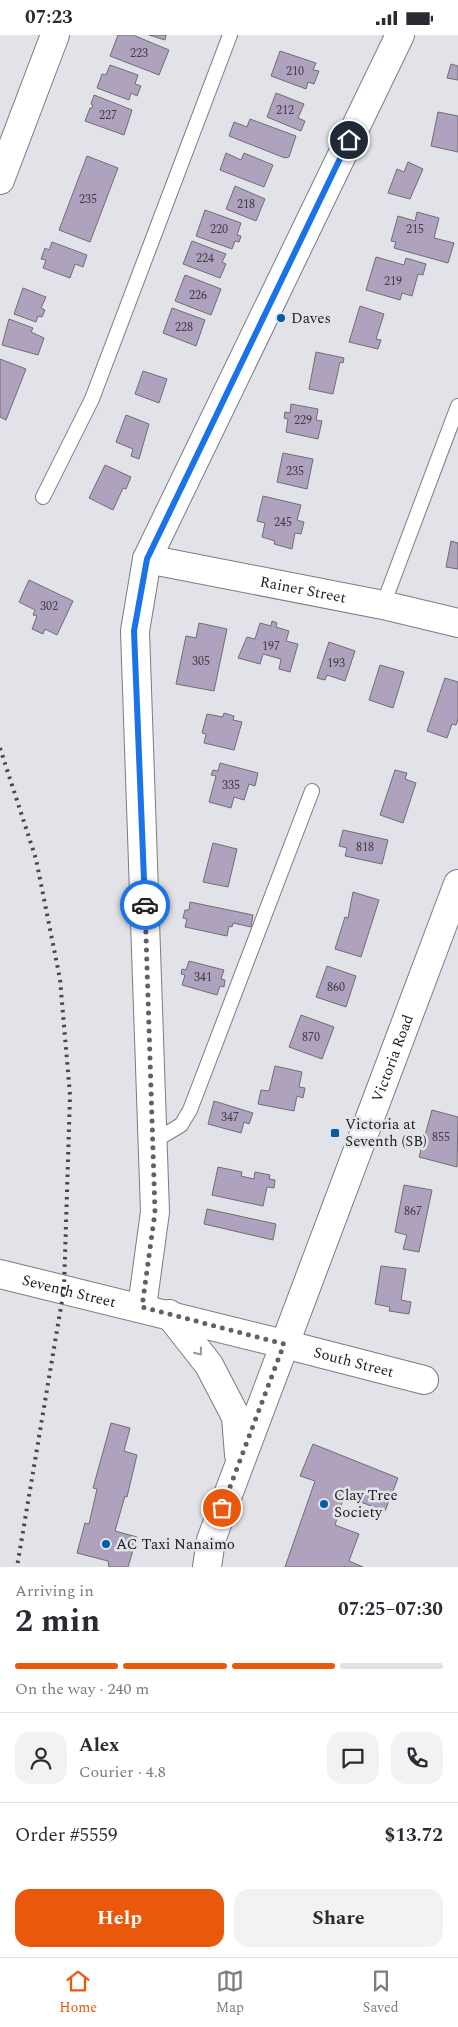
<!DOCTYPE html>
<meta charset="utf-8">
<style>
:root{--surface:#fff;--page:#f2f2f3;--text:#2b2b33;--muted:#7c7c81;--line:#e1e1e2;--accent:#ea580c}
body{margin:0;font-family:Spectral,serif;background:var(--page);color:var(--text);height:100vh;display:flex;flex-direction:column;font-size:19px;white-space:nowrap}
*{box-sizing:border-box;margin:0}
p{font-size:16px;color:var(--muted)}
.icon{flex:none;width:28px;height:28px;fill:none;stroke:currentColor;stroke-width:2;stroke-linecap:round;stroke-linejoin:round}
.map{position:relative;height:1532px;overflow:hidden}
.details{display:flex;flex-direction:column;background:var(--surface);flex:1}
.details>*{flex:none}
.pin{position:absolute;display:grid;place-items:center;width:42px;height:42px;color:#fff;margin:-21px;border:2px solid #fff;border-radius:50%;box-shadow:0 1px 5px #0007}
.courier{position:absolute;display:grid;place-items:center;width:50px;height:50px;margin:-25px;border:4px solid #1a73e8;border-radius:50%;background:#fff;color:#222;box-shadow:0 1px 6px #0007}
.headline em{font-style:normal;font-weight:700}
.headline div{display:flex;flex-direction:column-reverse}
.headline{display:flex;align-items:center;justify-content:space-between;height:85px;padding:0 15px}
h1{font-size:32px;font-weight:700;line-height:38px}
.bar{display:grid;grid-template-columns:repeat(4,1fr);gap:8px 5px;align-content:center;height:60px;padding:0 15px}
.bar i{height:6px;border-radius:4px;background:var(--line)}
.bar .selected{background:var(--accent)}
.bar p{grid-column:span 4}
.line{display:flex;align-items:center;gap:12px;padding:0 15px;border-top:1px solid var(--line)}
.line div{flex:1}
.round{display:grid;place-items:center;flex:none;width:52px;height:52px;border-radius:15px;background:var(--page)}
.button{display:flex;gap:10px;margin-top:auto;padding:10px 15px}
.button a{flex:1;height:58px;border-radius:15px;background:var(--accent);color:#fff;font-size:20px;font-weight:700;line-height:58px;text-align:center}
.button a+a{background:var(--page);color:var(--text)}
.status{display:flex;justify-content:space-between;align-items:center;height:35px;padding:0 25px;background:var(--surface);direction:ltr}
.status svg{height:14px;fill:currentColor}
.tab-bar{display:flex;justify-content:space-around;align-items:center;height:70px;border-top:1px solid var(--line);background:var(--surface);font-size:14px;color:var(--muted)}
.tab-bar a{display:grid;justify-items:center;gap:2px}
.tab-bar .selected{color:var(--accent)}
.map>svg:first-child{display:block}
.building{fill:#aea2be;stroke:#706e72}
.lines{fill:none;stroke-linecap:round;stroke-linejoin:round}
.service-casing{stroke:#7b7c81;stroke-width:16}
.minor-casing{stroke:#7b7c81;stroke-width:30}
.tertiary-casing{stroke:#7b7c81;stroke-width:30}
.service{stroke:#fff;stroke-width:14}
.minor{stroke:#fff;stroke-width:28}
.tertiary{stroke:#fff;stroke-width:28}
.rail{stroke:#48484b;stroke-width:4;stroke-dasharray:2.5 5;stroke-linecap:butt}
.oneway{stroke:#989899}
.done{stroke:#606164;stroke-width:5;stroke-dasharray:0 9}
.route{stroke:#1a73e8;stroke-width:6}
.poi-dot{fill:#015ba9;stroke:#e1e3e8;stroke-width:2}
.labels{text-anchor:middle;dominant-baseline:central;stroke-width:5;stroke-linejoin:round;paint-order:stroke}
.number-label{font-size:12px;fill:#403d45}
.poi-label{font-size:15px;fill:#1b1b1d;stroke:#e1e3e8;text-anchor:start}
.street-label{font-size:15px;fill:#1b1b1d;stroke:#e1e3e8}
</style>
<div class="status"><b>07:23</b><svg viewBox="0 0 49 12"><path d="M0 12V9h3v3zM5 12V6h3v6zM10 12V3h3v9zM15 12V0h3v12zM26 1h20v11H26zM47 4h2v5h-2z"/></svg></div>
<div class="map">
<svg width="458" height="1532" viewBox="0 0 458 1532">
<rect width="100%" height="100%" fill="#e1e3e8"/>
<path class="building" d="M118,0H133L169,15L159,40L110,21Z
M149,0H166L165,5Z
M280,16L316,28L313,35L319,36L314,49L308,47L306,54L271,41Z
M451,29L458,31V45L447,43Z
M110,30L138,40L135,49L141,51L137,61L131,58L129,65L97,53L102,39L106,40Z
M276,58L304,69L298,83L305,86L301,96L267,82Z
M94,60L132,75L124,100L85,86L90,73H92L93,70L91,69Z
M438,77L458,81V117L431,111Z
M250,84L296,101L289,122L285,123L229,101L234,87L247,92Z
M226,118L241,125L244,118L273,130L264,152L220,135Z
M87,121L118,133L90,207L59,195Z
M408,127L423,134L410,164L388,158L397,134L404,137Z
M235,151L265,164L256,186L226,174Z
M205,175L241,188L237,200L241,201L239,207L235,206L232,214L196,201Z
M417,177L439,183L434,203L454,208L448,228L394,213L396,207L391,206L398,181L415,186Z
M192,206L226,219L222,227L226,229L220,243L183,229Z
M52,207L87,220L83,232L75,229L70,243L43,233L46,225L41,224L45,213L49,215Z
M376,222L404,230L406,223L426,229L423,240L418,239L412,261L402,258L400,265L366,255Z
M185,240L221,254L211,280L175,266Z
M23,253L46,262L41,273L45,275L42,282L38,281L36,287L14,279Z
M360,271L384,279L376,304L381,305L378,314L349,307Z
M172,273L205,285L196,311L163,298Z
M9,284L33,293L31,297L44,303L38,320L2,310Z
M316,317L344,323L343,328L340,327L333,359L309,354Z
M0,324L26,334L6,385L0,382Z
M143,336L167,344L159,368L135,359Z
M291,369L318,374L316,385L322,386L318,404L286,397L288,384L284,383L285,377L290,378Z
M126,380L149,389L139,424L131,421L133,414L116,407Z
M283,418L313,424L307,454L277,447Z
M105,430L131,442L126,454L123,453L113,475L89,463Z
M263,461L301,470L297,485L304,487L301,499L295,498L292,514L274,509L275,506L262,502L265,488L257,486Z
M451,506L458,508V534L446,532Z
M29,545L73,566L57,600L45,594L43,599L32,594L37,581L33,580L35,575L19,567Z
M272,586L277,588L276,592L289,596L286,606L298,609L290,637L279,634L281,624L263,619L260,629L238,623L247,602L255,604L260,588L271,591Z
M199,588L227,594L214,656L176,649L186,601L196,603Z
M329,607L355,616L345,646L327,640L325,645L317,643Z
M380,630L404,637L393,673L369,665Z
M445,643L458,647V684L456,690L452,689L447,703L427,696Z
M224,678L234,681L233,685L242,687L234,715L204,708L206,699L202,698L207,679L223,682Z
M220,728L258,738L255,751L249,749L244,765L234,762L231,773L209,767L216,741L211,740L213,735L218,736Z
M395,735L407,738L405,744L416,748L403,788L380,780Z
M343,795L388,805L382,829L345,821L347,813L339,811Z
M213,808L237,814L228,852L203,847Z
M353,857L379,865L361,922L335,914L345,882L348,883Z
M190,867L253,880L251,892L233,888L232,892L229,891L227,901L185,892L187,884L183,883L185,875H189Z
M189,926L224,935L221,944L225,945L224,952L220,951L217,960L182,950L185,940L181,939L182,934L186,935Z
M327,931L356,941L346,972L316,962Z
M301,980L334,992L322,1024L289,1012Z
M275,1031L302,1037L299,1052L305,1053L303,1063L297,1061L294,1076L258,1069L261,1055L269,1056Z
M214,1066L253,1078L249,1089L244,1087L241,1098L208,1089Z
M432,1075L458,1082L457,1132L419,1122Z
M218,1132L242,1137L241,1141L254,1144L255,1137L270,1140L269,1144L275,1145L274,1153L267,1152L263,1171L212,1160Z
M404,1150L432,1155L419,1217L403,1214L407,1200L395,1197Z
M207,1174L276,1189L273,1205L204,1189Z
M381,1231L406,1234L401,1265L411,1267L409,1279L389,1276L390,1272L375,1269Z
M111,1388L130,1393L124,1416L137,1420L127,1462L125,1461L115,1496L137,1502L128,1532H109L108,1526L77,1518L85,1488L89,1489L97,1454L93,1453Z
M313,1409L398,1443L385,1476L344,1461L335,1490L359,1499L349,1526L363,1532H285L315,1446L300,1441Z"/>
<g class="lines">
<g class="service-casing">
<path id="service" d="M43,462L92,364L230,0
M383,570L458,371
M154,1106L181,1090L190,1075L312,756"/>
</g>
<g class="minor-casing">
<g id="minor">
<path d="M0,145L55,0"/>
<path id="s1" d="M147,524L383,570L458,588"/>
<path d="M142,1272L155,1177L135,596L147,524L400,0"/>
<path id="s2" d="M284,1309L424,1345"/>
</g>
</g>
<g class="tertiary-casing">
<g id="tertiary">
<path id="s3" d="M0,1239L284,1309"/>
<path d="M169,1279L209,1330L236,1382L239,1420"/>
<path id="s4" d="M207,1532L211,1505L458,849"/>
</g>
</g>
<use href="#service" class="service"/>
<use href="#minor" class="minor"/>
<use href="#tertiary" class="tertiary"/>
<path class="rail" d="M0,713L36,824L60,944L70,1060L64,1254L17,1532"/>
</g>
<defs><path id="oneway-chevron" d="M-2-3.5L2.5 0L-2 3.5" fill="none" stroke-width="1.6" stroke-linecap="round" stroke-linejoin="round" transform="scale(1.25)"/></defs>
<use class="oneway" href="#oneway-chevron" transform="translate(199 1317) rotate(52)"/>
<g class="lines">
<path class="done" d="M145,870L155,1177L142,1272L284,1309L222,1473"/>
<path class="route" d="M145,870L134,596L147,524L349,105"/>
</g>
<g class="poi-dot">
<circle cx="281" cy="283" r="5"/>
<rect x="330" y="1093" width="10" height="10" rx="2.5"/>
<circle cx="324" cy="1469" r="5"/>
<circle cx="106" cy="1509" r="5"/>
</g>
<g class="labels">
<g class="number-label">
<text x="139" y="18">223</text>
<text x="295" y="36">210</text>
<text x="285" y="75">212</text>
<text x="108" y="80">227</text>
<text x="88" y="164">235</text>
<text x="246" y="169">218</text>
<text x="219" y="194">220</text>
<text x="415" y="194">215</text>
<text x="205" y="223">224</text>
<text x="393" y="246">219</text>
<text x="198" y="260">226</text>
<text x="184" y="292">228</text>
<text x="303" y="385">229</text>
<text x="295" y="436">235</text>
<text x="283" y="487">245</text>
<text x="49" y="571">302</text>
<text x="271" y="611">197</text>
<text x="201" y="626">305</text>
<text x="336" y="628">193</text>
<text x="231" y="750">335</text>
<text x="365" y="812">818</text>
<text x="203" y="942">341</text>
<text x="336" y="952">860</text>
<text x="311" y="1002">870</text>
<text x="230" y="1082">347</text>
<text x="441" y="1102">855</text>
<text x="413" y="1176">867</text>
</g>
<g class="poi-label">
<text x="291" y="283">Daves</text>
<text x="345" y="1089">Victoria at<tspan x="345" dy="17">Seventh (SB)</tspan></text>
<text x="334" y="1460">Clay Tree<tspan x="334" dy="17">Society</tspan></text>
<text x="116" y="1509">AC Taxi Nanaimo</text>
</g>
<g class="street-label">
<text stroke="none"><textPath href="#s1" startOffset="159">Rainer Street</textPath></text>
<text stroke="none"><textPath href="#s4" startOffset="542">Victoria Road</textPath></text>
<text stroke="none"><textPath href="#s3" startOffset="71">Seventh Street</textPath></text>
<text stroke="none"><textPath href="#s2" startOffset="72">South Street</textPath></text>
</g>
</g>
</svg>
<div class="pin" style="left:222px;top:1473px;background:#ea580c"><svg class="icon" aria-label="bag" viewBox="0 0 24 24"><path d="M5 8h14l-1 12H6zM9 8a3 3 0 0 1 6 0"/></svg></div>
<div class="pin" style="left:349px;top:105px;background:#1f2937"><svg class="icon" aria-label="home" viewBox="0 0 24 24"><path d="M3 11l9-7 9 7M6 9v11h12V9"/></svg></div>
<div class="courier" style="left:145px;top:870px"><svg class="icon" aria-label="car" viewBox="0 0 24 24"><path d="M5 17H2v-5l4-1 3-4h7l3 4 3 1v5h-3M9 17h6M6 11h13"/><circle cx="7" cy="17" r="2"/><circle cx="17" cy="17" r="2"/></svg></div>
</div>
<section class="details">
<div class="headline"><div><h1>2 min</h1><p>Arriving in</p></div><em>07:25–07:30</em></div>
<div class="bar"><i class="selected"></i><i class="selected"></i><i class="selected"></i><i></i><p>On the way · 240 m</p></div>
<div class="line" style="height:90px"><a class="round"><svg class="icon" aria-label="person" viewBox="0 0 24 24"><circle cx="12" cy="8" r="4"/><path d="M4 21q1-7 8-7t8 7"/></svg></a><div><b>Alex</b><p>Courier · 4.8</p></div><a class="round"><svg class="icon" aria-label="chat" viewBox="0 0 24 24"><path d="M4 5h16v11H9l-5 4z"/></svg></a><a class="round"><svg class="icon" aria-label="phone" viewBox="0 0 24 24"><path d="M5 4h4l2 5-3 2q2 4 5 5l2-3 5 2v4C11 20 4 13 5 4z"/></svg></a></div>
<div class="line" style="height:65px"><div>Order #5559</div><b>$13.72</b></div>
<div class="button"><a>Help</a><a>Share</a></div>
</section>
<nav class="tab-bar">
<a class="selected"><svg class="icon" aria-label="home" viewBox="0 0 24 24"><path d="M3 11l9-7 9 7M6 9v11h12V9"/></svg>Home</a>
<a><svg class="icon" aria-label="map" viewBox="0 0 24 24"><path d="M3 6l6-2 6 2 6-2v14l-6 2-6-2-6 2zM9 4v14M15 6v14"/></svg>Map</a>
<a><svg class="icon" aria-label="saved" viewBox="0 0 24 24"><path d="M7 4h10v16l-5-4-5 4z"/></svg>Saved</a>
</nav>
